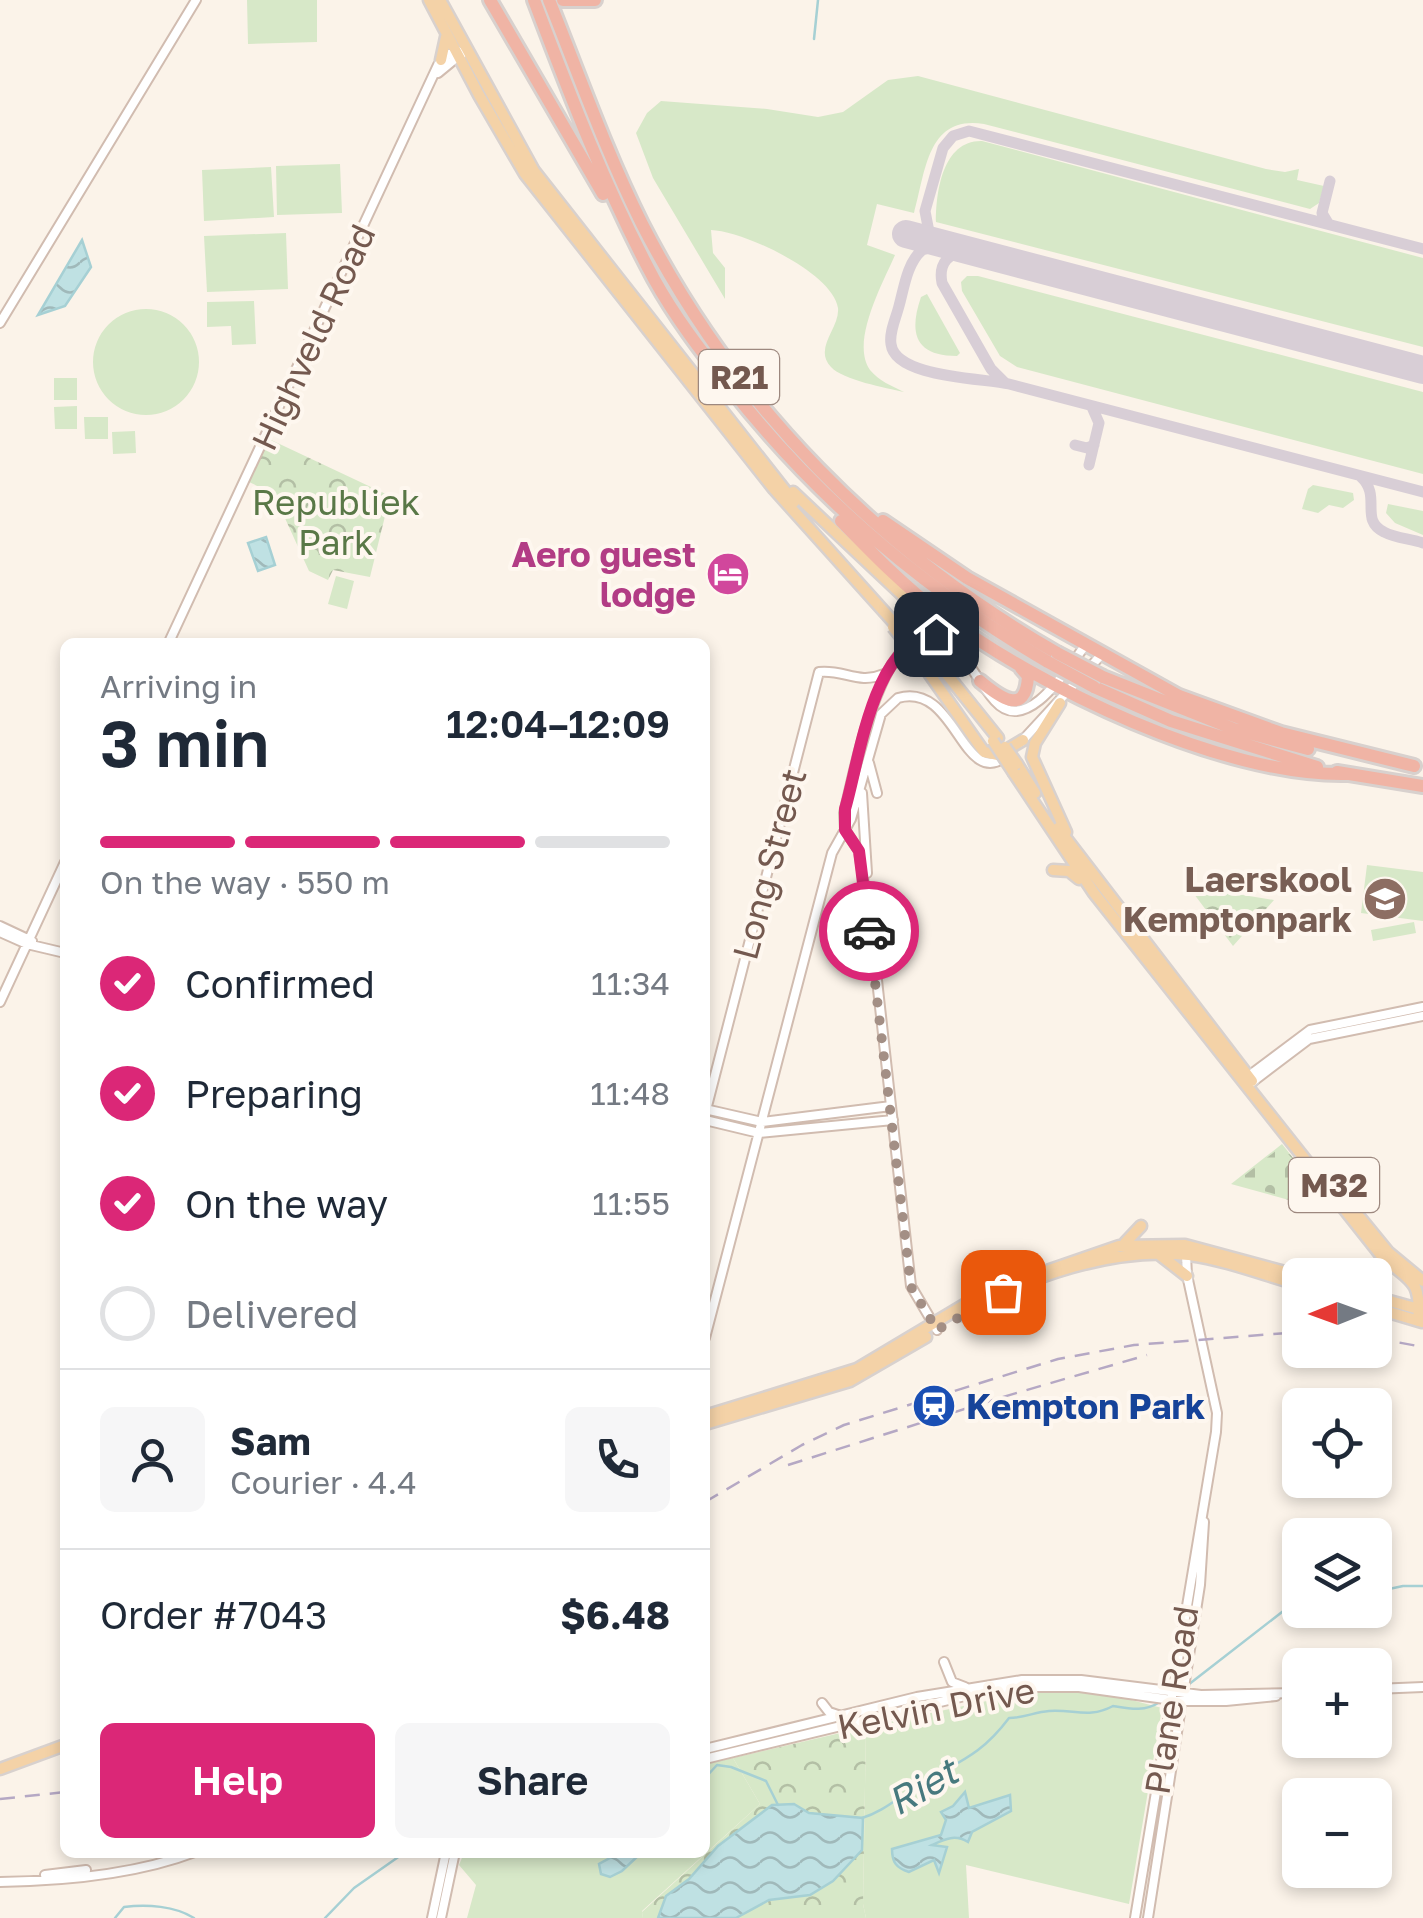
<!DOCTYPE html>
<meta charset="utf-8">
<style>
:root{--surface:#fff;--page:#f6f6f7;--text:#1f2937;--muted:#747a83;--line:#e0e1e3;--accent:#db2777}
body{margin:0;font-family:"Golos Text",sans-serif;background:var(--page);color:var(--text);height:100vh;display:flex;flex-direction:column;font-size:38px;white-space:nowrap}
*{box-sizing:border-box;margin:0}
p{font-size:32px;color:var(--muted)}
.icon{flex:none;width:55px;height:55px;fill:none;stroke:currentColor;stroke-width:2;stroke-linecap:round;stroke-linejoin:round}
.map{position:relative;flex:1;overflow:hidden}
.sheet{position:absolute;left:60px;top:638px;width:650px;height:1220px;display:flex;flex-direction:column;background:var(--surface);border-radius:15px;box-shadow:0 5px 15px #0003}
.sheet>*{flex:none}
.needle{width:65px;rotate:269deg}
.fabs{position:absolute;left:1282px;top:1258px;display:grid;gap:20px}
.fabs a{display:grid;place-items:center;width:110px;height:110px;border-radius:15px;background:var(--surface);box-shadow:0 5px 15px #0003;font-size:50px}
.pin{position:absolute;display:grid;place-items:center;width:85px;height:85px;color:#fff;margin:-42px;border-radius:20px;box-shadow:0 5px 15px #0006}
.courier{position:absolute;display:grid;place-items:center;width:100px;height:100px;margin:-50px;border:8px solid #db2777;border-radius:50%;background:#fff;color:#222;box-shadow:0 2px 12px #0007}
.head em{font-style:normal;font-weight:600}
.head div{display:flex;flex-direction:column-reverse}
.head{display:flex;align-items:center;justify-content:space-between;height:170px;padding:0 40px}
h1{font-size:65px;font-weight:600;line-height:75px}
.bar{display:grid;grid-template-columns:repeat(4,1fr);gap:15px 10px;align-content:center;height:120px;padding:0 40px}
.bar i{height:12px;border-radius:8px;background:var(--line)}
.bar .active{background:var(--accent)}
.bar p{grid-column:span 4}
.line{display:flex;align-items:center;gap:25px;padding:0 40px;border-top:2px solid var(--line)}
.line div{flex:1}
.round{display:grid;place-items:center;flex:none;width:105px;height:105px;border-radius:15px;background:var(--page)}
ol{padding:0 40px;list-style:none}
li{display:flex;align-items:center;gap:30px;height:110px}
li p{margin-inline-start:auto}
li .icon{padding:10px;border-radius:50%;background:var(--accent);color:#fff;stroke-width:4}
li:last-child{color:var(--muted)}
li i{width:55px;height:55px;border:5px solid var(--line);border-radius:50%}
.cta{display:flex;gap:20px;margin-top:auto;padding:20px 40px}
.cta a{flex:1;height:115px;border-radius:15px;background:var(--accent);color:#fff;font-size:40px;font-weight:600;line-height:115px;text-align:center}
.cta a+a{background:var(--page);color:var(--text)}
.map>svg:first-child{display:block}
.grass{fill:#d7e8c8}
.forest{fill:url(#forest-crowns)}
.cemetery{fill:url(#cemetery-stones)}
.water{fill:url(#water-waves);stroke:#a6d0d4;stroke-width:2.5}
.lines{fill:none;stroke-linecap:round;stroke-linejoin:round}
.stream{stroke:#a6d0d4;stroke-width:2.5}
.taxiway{stroke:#d8ced6;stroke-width:11}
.runway{stroke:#d8ced6;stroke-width:28}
.secondary-casing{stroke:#d1bcb0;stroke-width:12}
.primary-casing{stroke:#d8d1ce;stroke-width:15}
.highway-casing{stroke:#d8d1ce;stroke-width:18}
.secondary{stroke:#fff;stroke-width:8}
.primary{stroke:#f4d2a7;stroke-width:10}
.highway{stroke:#f0b4a5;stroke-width:12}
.rail{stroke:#b5a8c4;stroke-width:2.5;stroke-dasharray:15 10;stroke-linecap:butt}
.primary-bridge-casing{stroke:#d8d1ce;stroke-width:15;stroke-linecap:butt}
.highway-bridge-casing{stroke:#d8d1ce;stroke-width:18;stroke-linecap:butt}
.primary-bridge{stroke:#f4d2a7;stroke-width:10}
.highway-bridge{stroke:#f0b4a5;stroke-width:12}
.done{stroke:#a38f85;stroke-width:10;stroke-dasharray:0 18}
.route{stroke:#db2777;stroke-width:12}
.labels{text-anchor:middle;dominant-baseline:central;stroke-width:8;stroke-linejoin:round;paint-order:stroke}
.shield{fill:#fef7ef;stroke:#9d887f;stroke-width:2.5}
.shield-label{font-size:32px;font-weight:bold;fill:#74594f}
.street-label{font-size:35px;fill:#74594f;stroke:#fef7ef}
.park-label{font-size:35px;fill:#597847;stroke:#fef7ef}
.hotel-label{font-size:35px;font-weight:bold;fill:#b23c85;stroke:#fef7ef;text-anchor:end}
.education-label{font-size:35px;font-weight:bold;fill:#785e54;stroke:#fef7ef;text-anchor:end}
.transit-label{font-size:35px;font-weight:bold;fill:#164399;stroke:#fef7ef;text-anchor:start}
.water-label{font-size:38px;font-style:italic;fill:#47797e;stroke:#fef7ef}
</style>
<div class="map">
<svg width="1423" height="1918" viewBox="0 0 1423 1918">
<defs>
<pattern id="forest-crowns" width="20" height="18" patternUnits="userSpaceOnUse" patternTransform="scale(2.5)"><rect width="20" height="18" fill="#d7e8c8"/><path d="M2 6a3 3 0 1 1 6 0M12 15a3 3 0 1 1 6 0" fill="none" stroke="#b3bfa5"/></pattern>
<pattern id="cemetery-stones" width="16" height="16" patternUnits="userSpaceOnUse" patternTransform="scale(2.5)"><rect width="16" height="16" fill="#d7e8c8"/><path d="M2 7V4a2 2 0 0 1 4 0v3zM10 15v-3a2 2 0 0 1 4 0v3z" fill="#b3bfa5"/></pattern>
<pattern id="water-waves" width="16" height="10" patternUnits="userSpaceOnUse" patternTransform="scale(2.5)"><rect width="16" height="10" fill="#bfe1e3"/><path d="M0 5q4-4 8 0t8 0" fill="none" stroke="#a0b9ba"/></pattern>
</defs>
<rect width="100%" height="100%" fill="#fbf3e9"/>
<path class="grass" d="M247,0H317V42L248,44Z
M918,76L1266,169L1285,172L1299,169L1297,180L1324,186L1319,203L1310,209L984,124C927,115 926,171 914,213L877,204L867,245L895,255C883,283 850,342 870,370C879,381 892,386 904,392C886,388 843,380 831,367C813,348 840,328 838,308C833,273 744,231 711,230L713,253L725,268V299L653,178L636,133L647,113L661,101L767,109L818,117L843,112L888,80Z
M982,141L1423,258V347L936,222C936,191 943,140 982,141Z
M340,164L342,213L277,215L276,166Z
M271,167L274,217L204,221L202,170Z
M286,233L288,289L207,292L204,236Z
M967,276H978L1423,392V474L1017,367L1000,356L962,291L961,282Z
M927,294L960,353L957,356C914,356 909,332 921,297Z
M254,301L256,344L232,345L231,326L207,327V302Z
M93 362a53 53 0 1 1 106 0a53 53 0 1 1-106 0Z
M54,378H77V400H54Z
M77,406V429H55L54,407Z
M84,417H108V439H85Z
M135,431L136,453L113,454L112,432Z
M1313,485L1353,493L1354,500L1343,508L1329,505L1318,513L1302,509L1308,489Z
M1388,504L1423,511V535L1395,523L1386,513Z
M336,576L354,581L347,609L328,604Z
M1367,865L1423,872V921L1361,913Z
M1414,922L1416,933L1373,941L1371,930Z
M1070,1691L1116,1696L1162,1708L1129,1904L966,1865L969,1918H866L863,1904L866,1727L1029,1692Z
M733,1758L760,1804L642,1911L643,1918H467L476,1885L459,1865L464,1853L705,1852V1764Z"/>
<path class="forest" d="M269,439L390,496L370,577L333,570L328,580L309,571L274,494L249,482Z
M1188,886L1274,900L1233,946Z
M1282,1144L1333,1208L1332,1212L1231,1184Z
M866,1727L863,1904L866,1918H643L642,1912L760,1804L733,1758Z"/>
<path class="cemetery" d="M1282,1146L1331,1209L1332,1210L1235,1183Z"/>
<path class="water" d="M82,240L91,267L65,306L38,315Z
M266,537L275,565L258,571L248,543Z
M965,1792L969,1808L1010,1795L1011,1811L972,1832L968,1842C955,1834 945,1839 932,1845L947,1847L939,1873L934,1860L909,1872C896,1868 892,1862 892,1849L941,1835L946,1820L941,1812L953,1806Z
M794,1804L809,1813L863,1818L862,1850L833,1881L810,1895L769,1900L736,1918H658L666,1896L689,1879L718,1846L772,1805Z
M621,1852L641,1853L622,1871L610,1877L601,1874L599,1864Z"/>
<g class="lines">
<path class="stream" d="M814,39L818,0
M1375,1592L1403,1586H1423
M1188,1685L1300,1598
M705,1778L717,1765L731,1767L766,1781L778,1805
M862,1818C884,1811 897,1798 916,1787C956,1762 979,1758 1009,1718C1024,1718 1035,1712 1049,1711C1074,1709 1089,1719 1113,1706C1131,1709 1144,1712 1160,1702
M115,1918L124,1907C147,1904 175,1906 194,1918
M325,1918L354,1888L404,1853L425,1852"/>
<path class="taxiway" d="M1328,223L1322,213L1330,181
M943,244L929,232L925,211L943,148L953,136L969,131L1423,249
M945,244L922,250C907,263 904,288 899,306C896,318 889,332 891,344C895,378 984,378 1009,384L1423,492
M968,250C949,252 938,263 942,283L991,369L1004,382
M1075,445L1087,448L1094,445
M1089,465L1099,423L1092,407
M1361,477C1382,496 1359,520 1384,532C1395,538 1411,539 1423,543"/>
<path class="runway" d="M906,234L1423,370"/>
<g class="secondary-casing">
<path id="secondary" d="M438,73L455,59L458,51
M0,323L196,0
M169,642L438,65L448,54H462
M1021,742L1103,653
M869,763L877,793
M862,793L867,873
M0,926L32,941
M0,932L27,944L65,953
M873,936L878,919L901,906
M0,1002L65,862
M1246,1078L1310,1030L1423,1007
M1251,1083L1309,1039L1423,1016
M705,1109L762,1122L891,1106
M705,1114L819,672C844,669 858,685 884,674
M705,1120L759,1133L893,1120
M937,1330L911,1286L873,944L859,851L845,830L844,813C854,775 883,606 948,638C967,656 977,681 995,701C1027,737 1069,666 1087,643
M705,1338L832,853L851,819L881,714L898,698C957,681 962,793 1008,755
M944,1662L952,1682L965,1687
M1375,1689L1423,1687
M822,1703L829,1712L838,1715
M705,1749L917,1697L1022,1680H1081L1201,1695L1300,1693
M705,1759L973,1694L1033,1687H1079L1179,1701H1226L1276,1696
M45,1875L86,1870
M0,1882C64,1881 135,1875 195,1852
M432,1918L446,1852
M441,1918L455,1852
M1135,1918L1216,1432L1217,1413L1187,1275L1186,1255
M1148,1918L1200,1585L1204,1522"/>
</g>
<g class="primary-casing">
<path id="primary" d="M429,0L479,95L525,174L774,489L897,626
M440,0L534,171L794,502
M441,60L446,37
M793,492L948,638
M929,652L998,738
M919,659L984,752L998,755L1023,740
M1060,703L1035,743L1032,757L1066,832
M1017,764L1035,793
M1014,773L1094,893L1380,1254C1408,1282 1422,1276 1418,1321
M1058,828L1252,1081
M1053,870L1069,871L1079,879
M1352,1208L1388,1252L1423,1281
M1125,1243L1141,1226
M1160,1255L1187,1276
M1375,1297L1422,1310
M1375,1308L1422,1322
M962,1315C1024,1277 1115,1246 1189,1255C1226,1260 1264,1275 1300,1285
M705,1416L857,1369L986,1292L1119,1246L1185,1245L1300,1276
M705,1424L850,1381L926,1337
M0,1769L65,1745"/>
</g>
<g class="highway-casing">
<path id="highway" d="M490,0L603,194
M534,0C570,95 606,190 654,279C675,317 701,351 728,385C817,499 923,589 1048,662
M549,0C579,75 606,152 642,224C735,406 881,552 1057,653
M563,0H595
M841,521C873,554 904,586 941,614C1038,687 1222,776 1345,774
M883,521L967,578L1179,696L1281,733L1414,766
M1103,677L1234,729L1308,749
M980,681C998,696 1026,718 1028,676L1021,668
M1094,687L1171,721L1317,767
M1337,772L1423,786"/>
</g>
<use href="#secondary" class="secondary"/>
<use href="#primary" class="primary"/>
<use href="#highway" class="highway"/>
<path class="rail" d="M1375,1338L1423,1347
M788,1465L996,1399L1147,1355
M705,1502L802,1445L844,1425L1058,1359L1134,1345L1300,1332
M0,1799L65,1792"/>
<g class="primary-bridge-casing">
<path id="primary-bridge" d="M902,622L929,652
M893,627L919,659
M993,741L1014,773
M1005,747L1017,764"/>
</g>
<g class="highway-bridge-casing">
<path id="highway-bridge" d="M1057,653L1103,677
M1048,662L1094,687"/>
</g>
<use href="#primary-bridge" class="primary-bridge"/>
<use href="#highway-bridge" class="highway-bridge"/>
</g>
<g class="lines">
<path class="done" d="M869,931L911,1287L937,1330L1003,1292"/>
<path class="route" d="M869,931L859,851L845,830V809C860,759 872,642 936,634"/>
</g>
<defs>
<g id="hotel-disc" transform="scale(2.25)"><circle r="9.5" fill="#d1479c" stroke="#fef7ef"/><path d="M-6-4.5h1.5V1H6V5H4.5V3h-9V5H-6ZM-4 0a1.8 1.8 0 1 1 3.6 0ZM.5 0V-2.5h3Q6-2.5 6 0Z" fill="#fff"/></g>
<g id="school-disc" transform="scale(2.25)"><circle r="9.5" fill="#8d6e63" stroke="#fef7ef"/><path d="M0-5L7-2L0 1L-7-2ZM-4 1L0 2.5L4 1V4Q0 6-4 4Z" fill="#fff"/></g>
<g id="station-disc" transform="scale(2.25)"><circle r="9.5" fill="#1a4fb4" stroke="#fef7ef"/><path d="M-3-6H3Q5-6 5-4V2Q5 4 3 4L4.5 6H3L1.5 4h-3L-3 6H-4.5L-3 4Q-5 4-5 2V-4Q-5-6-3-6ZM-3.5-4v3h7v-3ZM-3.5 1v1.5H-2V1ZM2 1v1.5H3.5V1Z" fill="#fff"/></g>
</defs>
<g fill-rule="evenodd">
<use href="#hotel-disc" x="728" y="574"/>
<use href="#school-disc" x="1385" y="899"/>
<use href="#station-disc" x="934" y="1406"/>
</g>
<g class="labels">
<g class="shield">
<rect x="699" y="350" width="80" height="54" rx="8"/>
<rect x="1289" y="1158" width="90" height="54" rx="8"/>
</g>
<g class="shield-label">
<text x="739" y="377">R21</text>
<text x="1334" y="1185">M32</text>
</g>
<g class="street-label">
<text transform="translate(313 337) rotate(-65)">Highveld Road</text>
<text transform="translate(769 864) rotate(-75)">Long Street</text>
<text transform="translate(1171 1700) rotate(-81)">Plane Road</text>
<text transform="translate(936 1708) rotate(-11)">Kelvin Drive</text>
</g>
<g class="park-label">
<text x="336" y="502">Republiek<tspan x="336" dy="40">Park</tspan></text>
</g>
<g class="hotel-label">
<text x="696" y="554">Aero guest<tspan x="696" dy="40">lodge</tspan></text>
</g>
<g class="education-label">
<text x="1352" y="879">Laerskool<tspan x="1352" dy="40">Kemptonpark</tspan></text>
</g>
<g class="transit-label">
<text x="966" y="1406">Kempton Park</text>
</g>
<g class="water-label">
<text transform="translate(922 1786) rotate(-30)">Riet</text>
</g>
</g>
</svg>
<div class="fabs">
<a><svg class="needle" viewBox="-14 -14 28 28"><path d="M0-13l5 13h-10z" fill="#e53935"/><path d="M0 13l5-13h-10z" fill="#747a83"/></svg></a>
<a><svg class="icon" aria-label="locate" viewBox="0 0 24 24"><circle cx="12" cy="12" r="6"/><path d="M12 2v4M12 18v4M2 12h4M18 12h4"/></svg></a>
<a><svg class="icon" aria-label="layers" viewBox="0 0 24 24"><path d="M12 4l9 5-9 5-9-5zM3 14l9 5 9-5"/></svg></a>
<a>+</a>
<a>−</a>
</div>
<div class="pin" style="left:1003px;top:1292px;background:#ea580c"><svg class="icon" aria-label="bag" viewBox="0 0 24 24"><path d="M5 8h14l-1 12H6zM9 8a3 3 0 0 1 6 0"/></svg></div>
<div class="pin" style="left:936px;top:634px;background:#1f2937"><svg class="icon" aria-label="home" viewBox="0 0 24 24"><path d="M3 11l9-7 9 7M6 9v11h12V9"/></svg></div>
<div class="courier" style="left:869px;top:931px"><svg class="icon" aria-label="car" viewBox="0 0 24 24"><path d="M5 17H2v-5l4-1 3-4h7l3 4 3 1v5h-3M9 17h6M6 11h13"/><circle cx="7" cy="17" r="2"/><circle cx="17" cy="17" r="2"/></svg></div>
<section class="sheet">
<div class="head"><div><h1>3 min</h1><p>Arriving in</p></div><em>12:04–12:09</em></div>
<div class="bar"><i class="active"></i><i class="active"></i><i class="active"></i><i></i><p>On the way · 550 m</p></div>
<ol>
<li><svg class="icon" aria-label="check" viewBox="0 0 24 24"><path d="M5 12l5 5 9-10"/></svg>Confirmed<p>11:34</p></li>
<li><svg class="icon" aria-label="check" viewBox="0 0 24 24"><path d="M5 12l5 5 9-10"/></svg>Preparing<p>11:48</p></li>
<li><svg class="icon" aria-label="check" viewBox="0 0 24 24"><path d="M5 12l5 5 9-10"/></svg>On the way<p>11:55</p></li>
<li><i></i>Delivered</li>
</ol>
<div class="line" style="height:180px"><a class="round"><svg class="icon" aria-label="person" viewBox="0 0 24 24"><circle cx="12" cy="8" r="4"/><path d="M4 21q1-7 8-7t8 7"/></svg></a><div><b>Sam</b><p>Courier · 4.4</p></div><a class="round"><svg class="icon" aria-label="phone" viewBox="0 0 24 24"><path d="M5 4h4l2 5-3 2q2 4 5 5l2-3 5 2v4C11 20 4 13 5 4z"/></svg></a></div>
<div class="line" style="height:130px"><div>Order #7043</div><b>$6.48</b></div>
<div class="cta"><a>Help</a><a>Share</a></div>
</section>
</div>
